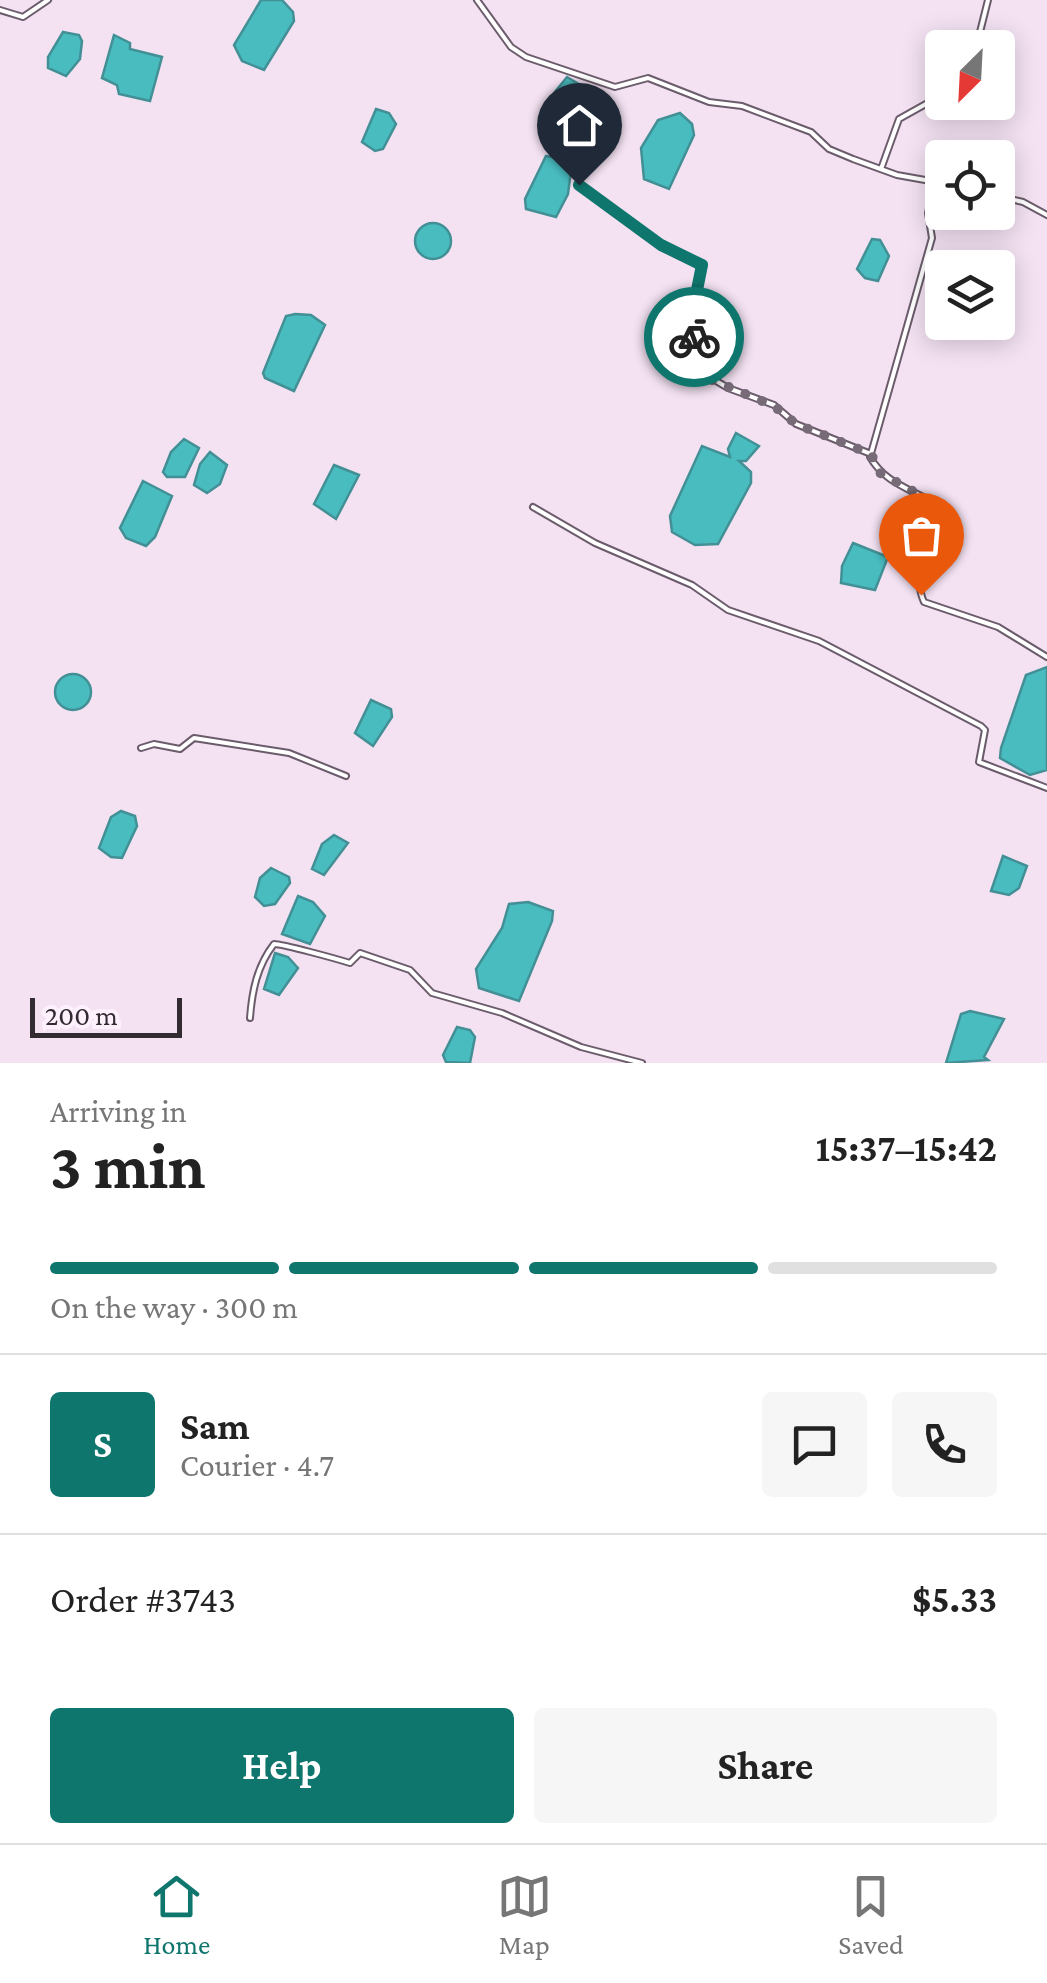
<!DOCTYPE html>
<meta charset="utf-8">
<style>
:root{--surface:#fff;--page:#f6f6f6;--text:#222;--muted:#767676;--line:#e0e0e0;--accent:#0f766e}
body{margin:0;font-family:"Crimson Pro",serif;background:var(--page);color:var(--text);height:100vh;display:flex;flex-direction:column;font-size:38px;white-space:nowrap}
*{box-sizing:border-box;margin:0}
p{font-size:32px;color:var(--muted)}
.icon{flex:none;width:55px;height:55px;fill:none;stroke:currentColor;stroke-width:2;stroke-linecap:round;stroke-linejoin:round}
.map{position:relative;height:1063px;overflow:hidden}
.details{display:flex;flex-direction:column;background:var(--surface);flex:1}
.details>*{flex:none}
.needle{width:65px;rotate:204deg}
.tools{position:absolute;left:925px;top:30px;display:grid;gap:20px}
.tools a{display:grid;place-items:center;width:90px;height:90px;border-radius:10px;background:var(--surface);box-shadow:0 5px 25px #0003;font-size:50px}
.scale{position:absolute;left:30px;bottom:25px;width:152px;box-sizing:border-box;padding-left:10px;border:5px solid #322b32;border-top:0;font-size:28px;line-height:35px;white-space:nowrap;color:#322b32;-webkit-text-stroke:8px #fff0fe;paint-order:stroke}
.pin{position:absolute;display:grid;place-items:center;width:85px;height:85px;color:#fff;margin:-102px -42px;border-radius:50% 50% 50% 0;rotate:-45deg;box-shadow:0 0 10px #0007}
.pin .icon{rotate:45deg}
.courier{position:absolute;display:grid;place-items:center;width:100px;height:100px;margin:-50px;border:8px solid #0f766e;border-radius:50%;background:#fff;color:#222;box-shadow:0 2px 12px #0007}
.head em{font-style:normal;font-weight:700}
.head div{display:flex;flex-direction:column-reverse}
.head{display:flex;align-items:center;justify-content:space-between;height:170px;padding:0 50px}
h1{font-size:65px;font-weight:700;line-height:75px}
.bar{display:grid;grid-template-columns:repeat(4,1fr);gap:15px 10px;align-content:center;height:120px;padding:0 50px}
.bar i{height:12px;border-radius:8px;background:var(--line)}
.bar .current{background:var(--accent)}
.bar p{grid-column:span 4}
.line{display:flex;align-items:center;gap:25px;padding:0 50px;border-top:2px solid var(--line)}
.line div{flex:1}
.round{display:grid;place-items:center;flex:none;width:105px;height:105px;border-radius:10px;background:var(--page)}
.action{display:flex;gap:20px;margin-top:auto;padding:20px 50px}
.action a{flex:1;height:115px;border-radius:10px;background:var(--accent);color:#fff;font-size:40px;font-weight:700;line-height:115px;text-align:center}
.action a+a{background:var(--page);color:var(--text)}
.tab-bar{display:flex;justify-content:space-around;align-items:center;height:140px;border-top:2px solid var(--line);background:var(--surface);font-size:28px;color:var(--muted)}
.tab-bar a{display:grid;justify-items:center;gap:5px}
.tab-bar .current{color:var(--accent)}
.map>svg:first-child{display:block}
.water{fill:#49bcc0;stroke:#429095;stroke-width:2.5}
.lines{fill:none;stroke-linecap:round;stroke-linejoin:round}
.minor-casing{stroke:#6b5c6b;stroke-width:8}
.minor{stroke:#fff;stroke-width:4}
.done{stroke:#766b76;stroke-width:10;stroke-dasharray:0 18}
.route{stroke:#0f766e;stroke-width:12}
</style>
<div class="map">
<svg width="1047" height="1063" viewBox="0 0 1047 1063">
<rect width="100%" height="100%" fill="#f4e2f3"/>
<path class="water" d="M261,0H282L293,12L294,21L264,70L242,61L234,45Z
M63,32L79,35L82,41L80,59L66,76L48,68V57Z
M114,35L130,43V49L162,57L150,101L119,94L117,85L102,78Z
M567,77L589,90L583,116L572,134C561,136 548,133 547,119L554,93Z
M376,109L389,113L396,124L383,149L375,151L362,142Z
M680,113L692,124L694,135L669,189L644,179L641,148L658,120Z
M546,156L558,158L571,171L568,194L556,217L526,209L525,199Z
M415 241a18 18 0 1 1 36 0a18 18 0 1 1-36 0Z
M872,239L880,240L889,256L878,281L865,278L857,269Z
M295,314L311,315L325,325L294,391L265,378L263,373L286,316Z
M736,433L759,446L746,461H739L751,472V483L718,544L695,545L672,532L670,516L702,446L730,457L728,449Z
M184,439L199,448L185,477H167L163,472L171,452Z
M210,452L227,465L220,484L207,493L194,485L200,464Z
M334,465L359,475L336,519L314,504Z
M143,481L172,496L155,537L146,546L126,538L120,528Z
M853,543L888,557L875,590L841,583L842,566Z
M1047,667V770L1030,775L1000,758L1001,748L1026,675Z
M55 692a18 18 0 1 1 36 0a18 18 0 1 1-36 0Z
M371,700L391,709L392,717L373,746L355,733Z
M121,811L135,816L137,826L122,858L111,857L99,848L111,817Z
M334,835L348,843L324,875L312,869L322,844Z
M1003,856L1027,866L1019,888L1009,895L991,891Z
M271,868L289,877L290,883L275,904L264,906L255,897L260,878Z
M298,896L313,902L325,916L310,944L282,934Z
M528,902L553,911L552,921L519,1001L479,988L476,969L502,928L509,904Z
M275,953L288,957L298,968L279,995L264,989Z
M970,1011L1004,1019L984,1057L988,1060L946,1063L961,1014Z
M457,1027L470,1030L475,1037L470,1063L446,1062L443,1055Z"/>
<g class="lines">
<g class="minor-casing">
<path id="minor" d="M477,0L511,47L526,57L615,87L648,78L709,102L742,106L811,132L829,149L853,159L897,175L942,183
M0,10L23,17L48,0
M976,48L988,0
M945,102H955
M881,169L899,119L933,100L942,102
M935,181L928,213L932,238L870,457C885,483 909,488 934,503C942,538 908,567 924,602L998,627L1047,657
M579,185L661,245L702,265L697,295L683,318L699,343L694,365L698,370L728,388L774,405L796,424L871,454
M998,196L1023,202L1047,215
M533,507L595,543L692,585L728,610L819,641L981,726L985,730L979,762L1047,788
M141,748L154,744L180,749L194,738L289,753L346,776
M250,1018C252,991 257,966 274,944C283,944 337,959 350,963L360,953L410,970L432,993L502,1013L581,1047L642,1063"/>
</g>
<use href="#minor" class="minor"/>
</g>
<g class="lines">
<path class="done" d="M694,337L699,343L694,365L710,379L774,406L796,424L871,454L880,473L934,503C942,534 919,562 921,595"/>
<path class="route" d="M579,185L661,245L702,265L696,295L683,318L694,337"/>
</g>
</svg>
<div class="tools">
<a><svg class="needle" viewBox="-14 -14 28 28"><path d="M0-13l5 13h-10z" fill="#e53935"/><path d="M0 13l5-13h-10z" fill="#767676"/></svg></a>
<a><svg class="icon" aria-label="locate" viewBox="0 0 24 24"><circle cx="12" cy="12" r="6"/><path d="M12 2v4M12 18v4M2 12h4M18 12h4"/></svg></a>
<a><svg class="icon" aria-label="layers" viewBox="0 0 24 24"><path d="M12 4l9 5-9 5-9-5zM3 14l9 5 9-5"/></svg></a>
</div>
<div class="scale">200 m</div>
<div class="pin" style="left:921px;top:595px;background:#ea580c"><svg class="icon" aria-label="bag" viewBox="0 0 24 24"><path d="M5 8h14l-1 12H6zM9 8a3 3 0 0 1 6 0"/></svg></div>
<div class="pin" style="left:579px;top:185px;background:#1f2937"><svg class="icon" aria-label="home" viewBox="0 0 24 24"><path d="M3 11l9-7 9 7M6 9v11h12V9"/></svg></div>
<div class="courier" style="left:694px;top:337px"><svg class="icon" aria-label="bike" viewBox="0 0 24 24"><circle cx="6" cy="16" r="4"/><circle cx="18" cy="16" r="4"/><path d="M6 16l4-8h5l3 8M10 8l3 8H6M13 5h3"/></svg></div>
</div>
<section class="details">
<div class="head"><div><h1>3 min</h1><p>Arriving in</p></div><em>15:37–15:42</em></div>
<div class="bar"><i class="current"></i><i class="current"></i><i class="current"></i><i></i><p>On the way · 300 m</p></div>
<div class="line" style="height:180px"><b class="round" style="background:var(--accent);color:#fff">S</b><div><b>Sam</b><p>Courier · 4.7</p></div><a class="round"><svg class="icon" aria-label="chat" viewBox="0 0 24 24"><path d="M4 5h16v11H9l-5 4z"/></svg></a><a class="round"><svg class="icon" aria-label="phone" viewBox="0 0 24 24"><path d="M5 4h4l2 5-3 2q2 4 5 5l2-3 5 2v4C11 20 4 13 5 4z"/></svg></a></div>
<div class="line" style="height:130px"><div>Order #3743</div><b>$5.33</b></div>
<div class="action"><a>Help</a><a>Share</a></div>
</section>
<nav class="tab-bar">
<a class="current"><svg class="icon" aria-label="home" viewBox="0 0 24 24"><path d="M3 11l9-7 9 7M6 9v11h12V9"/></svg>Home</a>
<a><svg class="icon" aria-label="map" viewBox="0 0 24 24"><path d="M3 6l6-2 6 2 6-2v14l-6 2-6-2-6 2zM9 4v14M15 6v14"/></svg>Map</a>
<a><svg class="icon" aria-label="saved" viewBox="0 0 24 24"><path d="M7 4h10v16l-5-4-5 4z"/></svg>Saved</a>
</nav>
